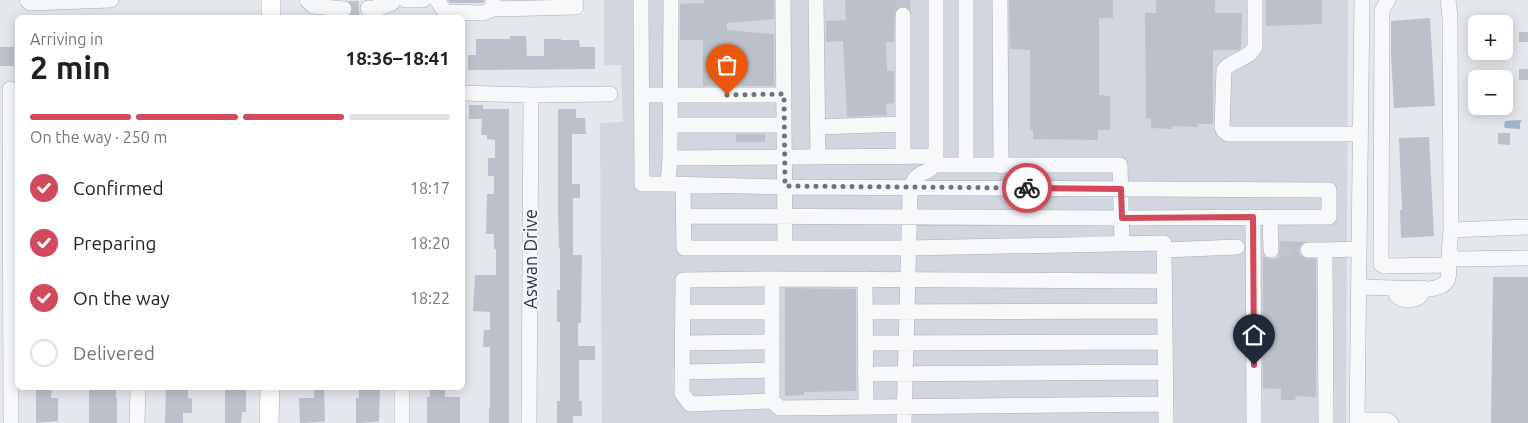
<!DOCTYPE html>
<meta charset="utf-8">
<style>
:root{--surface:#fff;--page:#f2f2f2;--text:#202124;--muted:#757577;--line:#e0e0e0;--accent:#d1495b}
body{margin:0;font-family:Ubuntu,sans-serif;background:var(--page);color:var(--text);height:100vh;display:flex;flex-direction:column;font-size:19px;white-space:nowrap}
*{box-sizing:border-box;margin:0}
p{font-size:16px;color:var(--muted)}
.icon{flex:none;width:28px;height:28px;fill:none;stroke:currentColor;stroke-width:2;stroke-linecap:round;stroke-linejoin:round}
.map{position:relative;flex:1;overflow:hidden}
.drawer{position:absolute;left:15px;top:15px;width:450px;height:375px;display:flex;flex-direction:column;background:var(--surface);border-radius:8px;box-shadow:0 2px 12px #0003}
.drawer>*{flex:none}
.buttons{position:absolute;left:1468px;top:15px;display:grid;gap:10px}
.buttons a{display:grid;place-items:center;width:45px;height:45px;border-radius:8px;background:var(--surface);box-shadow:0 2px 12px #0003;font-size:25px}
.pin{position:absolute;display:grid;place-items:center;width:42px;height:42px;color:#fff;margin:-51px -21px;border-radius:50% 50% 50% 0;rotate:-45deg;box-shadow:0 0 5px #0007}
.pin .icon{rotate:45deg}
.courier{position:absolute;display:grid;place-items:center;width:50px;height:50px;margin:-25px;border:4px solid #d1495b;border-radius:50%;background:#fff;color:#222;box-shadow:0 1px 6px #0007}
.summary em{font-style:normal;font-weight:700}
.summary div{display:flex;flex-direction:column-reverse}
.summary{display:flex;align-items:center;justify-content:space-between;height:85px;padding:0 15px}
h1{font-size:32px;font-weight:700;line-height:38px}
.bar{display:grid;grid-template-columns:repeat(4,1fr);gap:8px 5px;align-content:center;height:60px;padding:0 15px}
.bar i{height:6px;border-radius:4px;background:var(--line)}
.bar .on{background:var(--accent)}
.bar p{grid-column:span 4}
ol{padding:0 15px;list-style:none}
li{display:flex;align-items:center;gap:15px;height:55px}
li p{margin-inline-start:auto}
li .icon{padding:5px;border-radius:50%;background:var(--accent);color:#fff;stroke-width:4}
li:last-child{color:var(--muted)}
li i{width:28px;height:28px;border:2px solid var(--line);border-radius:50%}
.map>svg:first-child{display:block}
.built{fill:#d2d6de}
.water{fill:#9fb4cc}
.building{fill:#bbc0ca}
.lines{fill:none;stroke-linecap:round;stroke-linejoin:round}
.minor-tunnel{stroke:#bfc3cb;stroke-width:15;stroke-dasharray:15 8;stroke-linecap:butt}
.minor-casing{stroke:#a9aeb7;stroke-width:16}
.major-casing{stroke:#a3abb8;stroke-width:20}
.minor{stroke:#f7f8fa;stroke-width:15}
.major{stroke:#fff;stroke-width:19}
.done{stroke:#6c737f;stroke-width:5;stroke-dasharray:0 9}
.route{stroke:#d1495b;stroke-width:6}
.labels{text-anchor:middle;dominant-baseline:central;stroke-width:4;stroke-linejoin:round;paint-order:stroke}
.street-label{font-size:18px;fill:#2b3445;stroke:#f4f6f9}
</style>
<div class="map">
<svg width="1528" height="423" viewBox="0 0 1528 423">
<rect width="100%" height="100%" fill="#e4e7ec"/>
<path class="built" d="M604,0H1348L1346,423H602L600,123L623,122L621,65H604Z"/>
<path class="water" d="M1519,120L1522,121L1520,123V129L1505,128L1504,126L1505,121Z"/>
<path class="building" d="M448,0H484V3H450Z
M704,0H774V19L727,23V30L774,34V86H703V40H680V4L704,3Z
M845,0H908V7L903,6L899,7L895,11L894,42H886L887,71H894V103L886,104L887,115L847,117L843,41L826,42V21L846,20Z
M1009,0H1113V18H1099V95L1110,96V130H1098V140L1033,139V130H1030V50L1010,49Z
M1156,0H1215V13H1242L1241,48L1238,50H1213V124H1198L1197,127L1173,126L1172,129L1151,128V118L1146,119L1145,13H1156Z
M1266,0H1322V24L1266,26Z
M1430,18L1435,106L1394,108L1391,55V21Z
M1519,32H1528V42H1519Z
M510,36H526L527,56H544V39H561V40H579L580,47H595V69L468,70V55H476V39H510Z
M0,47H14V66H0Z
M1519,69H1528V80H1519Z
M469,105H483V109H509V423H489V408H490V347H483L484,330H490V312L473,311L475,275H496V249H494V234H486L487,194H494V176H488V158H495V140L487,139V135H481L482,119H469Z
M558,109H576V118H585L586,134H572V184H580V198H573V255H582L581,323H578V346H595V360H579V401H582V416H573V423H557V401H560V322H557V290H560V248H559L558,213Z
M1498,133H1510V145L1498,144Z
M736,134H765V142H736Z
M1429,137L1434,236L1401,238L1400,210H1402L1399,138Z
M1280,241L1305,242L1300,246L1299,250L1300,255L1304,258L1316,259V397L1296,396L1295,400H1281V389L1263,388V257L1271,259L1279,258Z
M1493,277H1528V423H1491Z
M785,288L856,289V391L804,392V395L785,396Z
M36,388H52L51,398H58V421L36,423Z
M89,388H116V398H117V423H89Z
M166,388H188V398L192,399V413H183V423H165Z
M225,388H246V412H242L241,423H225Z
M314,388H324L325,422L300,423L299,398H314Z
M359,388H380L379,422L356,423V398H359Z
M430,388H445V397H460V423H427V397H430Z"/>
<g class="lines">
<path class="minor-tunnel" d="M903,0V15
M344,9L368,8
M1279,250H1308"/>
<g class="minor-casing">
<path id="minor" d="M27,0L30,3L111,0
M307,0L313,6L344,9
M405,0H423
M437,0L445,12L483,13L493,9
M493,0V9L576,7L575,0
M641,0L642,184H668
M671,0L670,158L668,184L785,187L1329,190V217L1122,218L683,216
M783,0L785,248
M816,0L818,157
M966,0V165
M1000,0L1001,166
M1255,0V47C1248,60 1232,59 1224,70L1222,127L1224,131L1228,134H1360
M1388,0L1382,10L1381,262V264L1384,266L1449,265
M1448,0L1450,17L1451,230
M368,8L377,9L392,3L380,0
M10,89L11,423
M462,93L531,95L610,94
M641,95H784
M670,125H784
M818,127L903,124
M903,157V15
M670,158L936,156
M934,165H1120L1122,244
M683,185L684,248H909L1164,243L1166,423
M1253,217L1254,423
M1270,217L1271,250
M1528,227L1451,230L1449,253L1456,259L1528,258
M1164,250L1237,247
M1308,250H1325
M865,279L866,407
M1164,281L772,279V401L780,408L1166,404
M1359,287L1430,289C1453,286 1448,276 1449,257
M1395,288L1396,295C1403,301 1411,301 1419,297L1421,294L1422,288
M683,312H772
M865,312L1165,311
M683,343L772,342
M865,343L1165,342
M682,372L772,370
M865,374L1165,372
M402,388V423
M772,401L690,404L682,393L683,280L772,279
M1357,420H1387L1391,423
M137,423L138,388
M529,423L531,95
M904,423L910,196C911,190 911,184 915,179C923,168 932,177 936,156V0
M1326,423L1325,250L1359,249
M1357,423L1362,0"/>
</g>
<g class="major-casing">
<path id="major" d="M271,18V0
M269,423L270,388"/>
</g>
<use href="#minor" class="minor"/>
<use href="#major" class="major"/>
</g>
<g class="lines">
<path class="done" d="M727,95L784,94L785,186L1027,188"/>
<path class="route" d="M1027,188L1121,189L1122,218L1253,217L1254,365"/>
</g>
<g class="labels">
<g class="street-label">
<text transform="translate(530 259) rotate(-90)">Aswan Drive</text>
</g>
</g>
</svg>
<div class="buttons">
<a>+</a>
<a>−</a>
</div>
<div class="pin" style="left:727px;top:95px;background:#ea580c"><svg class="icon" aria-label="bag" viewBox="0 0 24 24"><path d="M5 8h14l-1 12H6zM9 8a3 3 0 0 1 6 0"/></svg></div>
<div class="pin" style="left:1254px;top:365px;background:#1f2937"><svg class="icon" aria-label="home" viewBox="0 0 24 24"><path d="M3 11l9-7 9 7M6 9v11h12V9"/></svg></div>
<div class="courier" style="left:1027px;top:188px"><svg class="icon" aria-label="bike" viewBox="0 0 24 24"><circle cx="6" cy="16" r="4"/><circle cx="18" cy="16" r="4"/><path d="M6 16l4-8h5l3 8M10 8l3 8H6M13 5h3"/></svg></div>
<section class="drawer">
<div class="summary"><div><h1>2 min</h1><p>Arriving in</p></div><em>18:36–18:41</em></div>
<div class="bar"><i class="on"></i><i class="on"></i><i class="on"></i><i></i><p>On the way · 250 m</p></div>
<ol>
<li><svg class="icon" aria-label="check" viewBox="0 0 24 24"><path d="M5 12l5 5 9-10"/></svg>Confirmed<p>18:17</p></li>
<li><svg class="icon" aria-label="check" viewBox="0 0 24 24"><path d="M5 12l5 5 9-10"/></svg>Preparing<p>18:20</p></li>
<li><svg class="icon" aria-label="check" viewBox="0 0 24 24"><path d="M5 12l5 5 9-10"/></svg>On the way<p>18:22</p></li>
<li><i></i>Delivered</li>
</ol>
</section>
</div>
